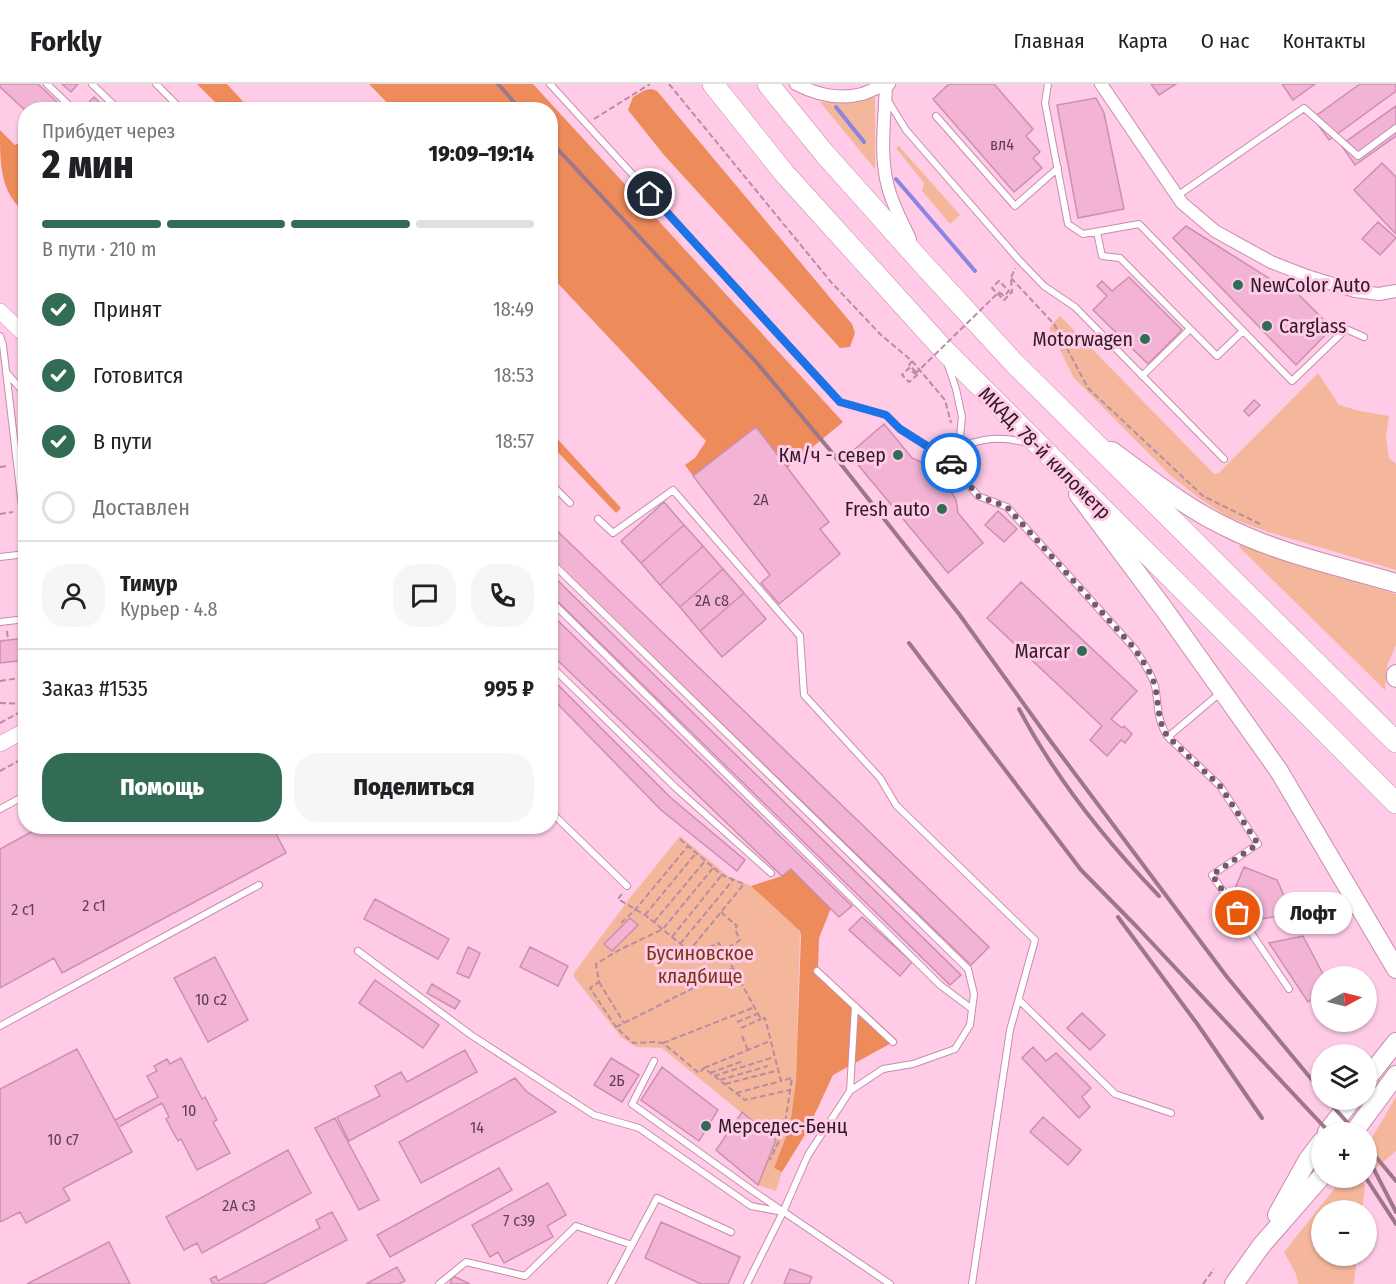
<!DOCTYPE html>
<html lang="ru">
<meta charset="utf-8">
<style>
:root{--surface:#fff;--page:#f6f6f6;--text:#202124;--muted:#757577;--line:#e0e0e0;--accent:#326c55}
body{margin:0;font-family:"Fira Sans Condensed",sans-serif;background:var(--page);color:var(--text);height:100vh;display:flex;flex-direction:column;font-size:22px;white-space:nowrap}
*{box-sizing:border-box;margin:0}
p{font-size:20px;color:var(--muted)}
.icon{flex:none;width:33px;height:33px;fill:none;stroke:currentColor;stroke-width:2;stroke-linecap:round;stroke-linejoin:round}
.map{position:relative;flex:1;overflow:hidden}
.panel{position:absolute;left:18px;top:18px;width:540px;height:732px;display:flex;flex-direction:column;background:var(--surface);border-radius:24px;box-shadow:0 2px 4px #0004}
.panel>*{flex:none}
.needle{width:39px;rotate:83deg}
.fabs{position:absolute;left:1311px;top:882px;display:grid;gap:12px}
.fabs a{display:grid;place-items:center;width:66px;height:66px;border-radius:50%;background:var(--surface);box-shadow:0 2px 4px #0004;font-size:30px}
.pin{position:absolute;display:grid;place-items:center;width:51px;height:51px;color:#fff;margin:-26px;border:3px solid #fff;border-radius:50%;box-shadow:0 2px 6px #0007}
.courier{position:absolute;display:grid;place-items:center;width:60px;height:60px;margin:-30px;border:4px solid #1a73e8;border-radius:50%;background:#fff;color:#222;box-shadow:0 2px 8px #0007}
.bubble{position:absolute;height:42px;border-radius:21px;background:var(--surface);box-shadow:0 2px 4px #0004;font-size:20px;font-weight:800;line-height:42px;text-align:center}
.overview em{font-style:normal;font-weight:800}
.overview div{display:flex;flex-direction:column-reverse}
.overview{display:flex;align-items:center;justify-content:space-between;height:102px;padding:0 24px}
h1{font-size:39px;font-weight:800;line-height:45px}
.bar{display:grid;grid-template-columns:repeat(4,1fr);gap:9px 6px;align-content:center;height:72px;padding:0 24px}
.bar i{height:8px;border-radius:4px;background:var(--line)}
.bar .on{background:var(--accent)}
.bar p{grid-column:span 4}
.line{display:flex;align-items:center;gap:15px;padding:0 24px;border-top:2px solid var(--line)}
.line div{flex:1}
.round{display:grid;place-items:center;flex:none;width:63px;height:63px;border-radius:24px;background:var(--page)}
ol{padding:0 24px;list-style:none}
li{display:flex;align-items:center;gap:18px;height:66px}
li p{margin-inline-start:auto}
li .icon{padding:6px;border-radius:50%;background:var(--accent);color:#fff;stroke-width:4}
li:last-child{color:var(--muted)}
li i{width:33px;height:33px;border:3px solid var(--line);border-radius:50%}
.primary-button{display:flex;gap:12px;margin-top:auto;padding:12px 24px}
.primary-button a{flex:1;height:69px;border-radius:24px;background:var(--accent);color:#fff;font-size:24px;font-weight:800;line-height:69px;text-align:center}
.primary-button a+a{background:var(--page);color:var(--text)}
header{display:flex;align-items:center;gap:36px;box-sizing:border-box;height:84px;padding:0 30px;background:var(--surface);border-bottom:2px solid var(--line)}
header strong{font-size:28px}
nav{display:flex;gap:33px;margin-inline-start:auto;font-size:21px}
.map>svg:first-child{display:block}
.green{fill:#f4b79b}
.forest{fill:#ee8b5b}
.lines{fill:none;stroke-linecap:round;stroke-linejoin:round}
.stream{stroke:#8b84e2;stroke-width:4}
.building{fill:#f2b3d5;stroke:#cb8fb0;stroke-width:1.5}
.service-casing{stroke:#c88cad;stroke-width:8}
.minor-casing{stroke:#c88cad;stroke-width:14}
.tertiary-casing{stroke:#c88cad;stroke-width:16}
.secondary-casing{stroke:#c88cad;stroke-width:20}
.trunk-casing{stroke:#c88cad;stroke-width:22}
.path{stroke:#b78da4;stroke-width:2;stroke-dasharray:6 3;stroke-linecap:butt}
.service{stroke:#fff;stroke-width:6}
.minor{stroke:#fff;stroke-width:12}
.tertiary{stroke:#fff;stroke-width:15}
.secondary{stroke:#fff;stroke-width:18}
.trunk{stroke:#fff;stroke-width:21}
.rail{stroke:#9c768b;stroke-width:4}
.path-bridge{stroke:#b78da4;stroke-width:2;stroke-dasharray:6 3;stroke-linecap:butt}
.done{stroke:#79586a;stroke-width:6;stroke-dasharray:0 10.8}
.route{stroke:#1a73e8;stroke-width:8}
.poi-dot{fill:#326c55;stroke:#ffcbe7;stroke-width:2}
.labels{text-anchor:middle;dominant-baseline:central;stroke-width:6;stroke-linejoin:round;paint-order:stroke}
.number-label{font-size:16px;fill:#614052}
.poi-label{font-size:20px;fill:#311a27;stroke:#ffcbe7;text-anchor:end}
.street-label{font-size:20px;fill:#311a27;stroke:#ffcbe7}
.park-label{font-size:20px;fill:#773716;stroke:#ffcbe7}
</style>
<header>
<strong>Forkly</strong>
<nav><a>Главная</a><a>Карта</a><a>О нас</a><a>Контакты</a></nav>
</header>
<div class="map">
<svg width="1396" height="1200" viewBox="0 0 1396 1200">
<rect width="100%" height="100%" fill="#ffcbe7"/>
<path class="green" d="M875,13V85L820,18L852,19Z
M899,62L960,131L950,140L922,107L924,99L896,64Z
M1060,232L1214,390L1219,389L1318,289L1339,321L1360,327L1389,332L1386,353L1389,374L1396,380V486L1268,448L1226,432L1199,414L1171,392L1074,294L1049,244Z
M1241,460L1281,476L1396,510V561L1387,582L1385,606L1239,463Z
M680,752L728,792L751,802L800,847L796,996L790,1042L774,1084L782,1088L776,1107L758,1101L775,1056L662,964L636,963L621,953L574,893V889L630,814Z
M1396,1013V1067L1366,1093L1367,1062Z
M1343,1094H1366L1362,1096L1365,1102L1362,1126H1322V1172H1357L1354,1198L1353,1200H1298L1296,1190L1284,1168Z"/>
<path class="forest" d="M197,0H227L250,25H222Z
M369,0H533L843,338L787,384L756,343L693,392L685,381L695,374L706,357L551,192L550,26L393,25Z
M652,5L657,7L852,240L855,249L850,263L840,264L664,71L628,26L633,13L645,6Z
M0,46L15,61L25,56V128C0,109 0,79 0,46Z
M551,348L621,424L616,429L551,361Z
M791,785L831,824L819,854L818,883L897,956L833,991L806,1049L782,1088L774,1084L790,1042L796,996L801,852L800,847L751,802L782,792Z"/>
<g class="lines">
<path class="stream" d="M836,23L864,58
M896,95L975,187"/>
</g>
<path class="building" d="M0,0H38L58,19L52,26H26V27L0,3Z
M62,0H78L71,8Z
M949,0H994L1033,45L1026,52L1040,68L1033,74L1042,84L1014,108L933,15Z
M1151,0H1176L1159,11Z
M1282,0H1315L1293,16Z
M1360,0H1396V7L1329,56L1313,34Z
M94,13L107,26H87L84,23Z
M1096,14L1104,29L1124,125L1078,134L1057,21Z
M1396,22V52L1355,81L1341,61Z
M1382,79L1396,93V150L1354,106Z
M1378,138L1396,154L1380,171L1362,155Z
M1186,142L1278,200L1284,196L1332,244L1296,281L1173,154Z
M1129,193L1182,246L1148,280L1093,226L1107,212L1097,202L1102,197L1112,207Z
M1254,316L1260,321L1249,332L1244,327Z
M884,340L912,374L926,380L944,395L956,416L958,429L983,459L948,489L849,370Z
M756,343L829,438L820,445L840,470L779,520L761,499L770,491L693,392Z
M664,418L684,441L641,479L621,457Z
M998,427L1017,445L1004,458L985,441Z
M550,440L989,863L971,881L550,474Z
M684,441L703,462L660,501L641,479Z
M703,462L723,485L680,523L660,501Z
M723,485L744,509L700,547L680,523Z
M550,489L961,891L950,901L550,510Z
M1021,498L1137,607L1111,635L1122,644L1124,642L1132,650L1125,659L1121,656L1107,672L1090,656L1102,642L987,534Z
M744,509L766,535L722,573L700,547Z
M550,529L852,822L839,833L791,785L782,792L550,569Z
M26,554V576L0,579V557Z
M550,593L671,714L745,776L737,787L661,726L550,612Z
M42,742H272L286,769L62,889L54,874L0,904V765Z
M1244,783L1277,796L1292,830L1254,836L1234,807Z
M375,815L449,855L438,875L364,835Z
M862,833L912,878L900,892L849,846Z
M630,834L638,841L612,867L604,860Z
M1303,852L1324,892H1322V908L1308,918L1269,859Z
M468,863L480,869L469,894L457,889Z
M530,863L568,882L558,902L520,883Z
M215,873L248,936L208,958L174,894Z
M375,896L439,941L423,964L359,919Z
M432,900L460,917L455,925L427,909Z
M1082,929L1105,951L1090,966L1067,944Z
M1033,963L1046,977L1056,969L1091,1004L1082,1013L1090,1023L1079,1034L1022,974Z
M77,965L132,1068L63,1104L70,1116L26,1139L20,1128L0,1138V1005Z
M465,966L477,988L349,1057L337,1033L380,1012L375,1002L401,988L407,998Z
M181,974L202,1015L205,1013L217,1036L213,1038L230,1069L197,1086L181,1055L178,1057L166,1035L169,1033L162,1019L119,1043L115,1036L158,1013L147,992L157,987L154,982L167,975L170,980Z
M611,974L639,991L622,1018L594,1001Z
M662,983L718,1026L699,1057L641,1016Z
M515,994L526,1007L556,1028L421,1099L399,1058Z
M742,1028L776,1056L758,1101L716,1066Z
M1043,1033L1081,1066L1068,1081L1030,1048Z
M335,1034L379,1116L359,1126L315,1044Z
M288,1066L311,1109L202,1169L197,1159L184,1166L166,1133Z
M499,1084L512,1106L390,1173L377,1151Z
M548,1099L566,1131L547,1142L553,1153L504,1179L498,1168L490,1173L472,1141Z
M332,1128L347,1156L263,1200H213L210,1195L216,1192L218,1197L320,1144L316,1136Z
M661,1138L740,1173L728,1200H701L645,1174Z
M109,1158L130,1200H27Z
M397,1183L405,1197L399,1200H366Z
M790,1185L812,1193L809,1200H784Z
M453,1192L470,1200H450Z"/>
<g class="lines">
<g class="service-casing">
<path id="service" d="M47,0L74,26
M92,0L119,26
M156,0L182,26
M550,0L840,318L886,331L900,345L946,374L978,412L1007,423L1134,564C1142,576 1151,588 1155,602C1159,622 1156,635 1168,653L1220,702L1258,760L1212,791L1289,905
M1048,0L1045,19L1068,140L1083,150L1139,140L1292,297L1346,245L1364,253
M887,15L906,46L1019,176L1044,202L1075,223L1224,375
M936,32L1015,122L1058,84
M1177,112L1304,24L1358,72L1396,44
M1097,148L1102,172L1120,174L1217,272L1243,247
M0,252L3,261L26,456
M948,281L956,305L962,333L959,362
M6,288L26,311
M1142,292L1190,245
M946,374C968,354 999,351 1027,359
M550,399L570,419
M598,435L613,449L673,406L800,552L804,611L880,694L896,721L1035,856L1010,946L972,1200
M0,473L26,470
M550,477L968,885L974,910L970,941L955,965L913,980L883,985L850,1007L808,1071L783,1128L747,1200
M550,516L940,901L972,925
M0,538L26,535
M550,581L676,704L771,789
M1168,653L1220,609
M0,725L26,711
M550,727L627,802
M358,867L471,951L594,1031L639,1044L751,1122L783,1128
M817,887L893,958
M1019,916L1115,1010L1171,1029
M0,942L259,801
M654,977L632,1020L753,1107L890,1200
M850,1007L855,922
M439,1200L466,1178L525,1192L576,1142L632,1161
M611,1200L657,1114L731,1148"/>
</g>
<g class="minor-casing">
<path id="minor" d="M796,0C817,11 839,16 862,10C871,7 880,2 889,0
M886,0C885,34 879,70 888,103C893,122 902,138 910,155
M1101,0L1182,119L1215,147L1271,178L1307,192L1355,207L1379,210L1396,207"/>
</g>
<g class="tertiary-casing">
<path id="tertiary" d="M0,227L26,252
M0,660L26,646"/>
</g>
<g class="secondary-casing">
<path id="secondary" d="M1112,367C1148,393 1183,422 1222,441C1276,469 1338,482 1396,499
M1078,410L1164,525L1279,687L1396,885
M1396,590V594
M1366,996L1396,958
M1327,1048L1352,1016
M1354,1048L1396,991
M1277,1131L1307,1077L1322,1057
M1234,1200L1261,1162L1322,1092"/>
</g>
<g class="trunk-casing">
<path id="trunk" d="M713,0L784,89L944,266L1396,719
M768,0L824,69L923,180L1014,279L1396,658"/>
</g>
<path class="path" d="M669,0L831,198L880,250L912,277L945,316L951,339
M594,35L650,0
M1011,194L1054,240L1088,304L1203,412L1260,440
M999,208L1004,212L1009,207L999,197L992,204L1004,216L1012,208L1011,194L1015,184
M20,265L26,271
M912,277L909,281L918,290L909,298L902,291L909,284L915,290
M18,286L26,284
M0,383L8,382
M0,430L13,428
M7,547L8,556
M0,597L26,593
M0,619L26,620
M0,639L26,625
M0,687L26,673
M680,755L722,791L744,800L689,867
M713,784L663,845L619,866L596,880L599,898L590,904L616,943L633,959L655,958L663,959L699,989L704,984L745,1016L790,1006
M622,810L618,815L645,831L693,870L719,859L761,935L765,934L781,997L792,994L784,1046L770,1076
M721,828L737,842L735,845L740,856L723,867
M645,831L696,769
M654,838L705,777
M621,839L635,826L688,762
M672,853L721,792
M680,860L733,796
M599,898L624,939
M737,938L757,930
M616,943L733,884
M741,944L761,935
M742,952L748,966
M663,959L755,923
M704,984L770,957
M710,989L743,977
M714,992L774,973
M720,996L768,982
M725,1000L779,986
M736,1009L781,997
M1203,1200L1214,1185"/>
<use href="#service" class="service"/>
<use href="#minor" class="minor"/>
<use href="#tertiary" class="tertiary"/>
<use href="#secondary" class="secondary"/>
<use href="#trunk" class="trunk"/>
<path class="rail" d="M498,0L521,26
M550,57L757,279L829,365L959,530L1049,655L1227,893L1322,1008
M909,559L1081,786L1138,844L1329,1048
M1019,625C1056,695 1105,756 1159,812
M1118,833L1198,941L1262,1034
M1327,1016L1356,1048
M1366,1061L1396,1097
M1366,1070L1396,1128
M1366,1094L1396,1140"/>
<path class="path-bridge" d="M915,290L999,208"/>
</g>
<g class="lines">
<path class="done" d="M951,379L978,412L1007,423L1134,564C1142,576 1151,588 1155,602C1159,621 1157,637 1168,653L1220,702L1258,760L1212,791L1238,829"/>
<path class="route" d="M650,110L840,318L886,331L900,345L946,374L951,379"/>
</g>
<g class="poi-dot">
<circle cx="1238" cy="201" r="6"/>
<circle cx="1267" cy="242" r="6"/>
<circle cx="1145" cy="255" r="6"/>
<circle cx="898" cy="371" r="6"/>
<circle cx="942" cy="425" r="6"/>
<circle cx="1082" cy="567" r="6"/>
<circle cx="706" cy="1042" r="6"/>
</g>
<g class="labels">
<g class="number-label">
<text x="1002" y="60">вл4</text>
<text x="761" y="415">2А</text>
<text x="712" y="516">2А с8</text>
<text x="94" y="821">2 с1</text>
<text x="23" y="825">2 с1</text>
<text x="211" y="915">10 с2</text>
<text x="617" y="996">2Б</text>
<text x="189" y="1026">10</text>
<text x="477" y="1043">14</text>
<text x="63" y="1055">10 с7</text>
<text x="239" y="1121">2А с3</text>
<text x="519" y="1136">7 с39</text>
</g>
<g class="poi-label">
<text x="1250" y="201" text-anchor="start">NewColor Auto</text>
<text x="1279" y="242" text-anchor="start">Carglass</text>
<text x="1133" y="255">Motorwagen</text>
<text x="886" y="371">Км/ч - север</text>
<text x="930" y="425">Fresh auto</text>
<text x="1070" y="567">Marcar</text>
<text x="718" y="1042" text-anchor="start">Мерседес-Бенц</text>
</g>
<g class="street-label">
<text transform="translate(1045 369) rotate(45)">МКАД, 78-й километр</text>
</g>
<g class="park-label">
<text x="700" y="869">Бусиновское<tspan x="700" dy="23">кладбище</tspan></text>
</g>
</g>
</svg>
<div class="fabs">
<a><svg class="needle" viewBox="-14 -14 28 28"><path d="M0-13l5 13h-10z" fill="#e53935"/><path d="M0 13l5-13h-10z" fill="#757577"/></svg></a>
<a><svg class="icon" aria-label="layers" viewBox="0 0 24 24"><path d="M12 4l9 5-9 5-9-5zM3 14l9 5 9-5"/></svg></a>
<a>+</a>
<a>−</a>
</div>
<div class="pin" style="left:1238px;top:829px;background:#ea580c"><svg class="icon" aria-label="bag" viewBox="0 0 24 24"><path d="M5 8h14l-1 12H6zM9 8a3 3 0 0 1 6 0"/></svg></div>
<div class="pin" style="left:650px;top:110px;background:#1f2937"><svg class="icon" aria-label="home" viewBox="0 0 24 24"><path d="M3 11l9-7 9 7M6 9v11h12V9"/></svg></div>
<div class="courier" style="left:951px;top:379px"><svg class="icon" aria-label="car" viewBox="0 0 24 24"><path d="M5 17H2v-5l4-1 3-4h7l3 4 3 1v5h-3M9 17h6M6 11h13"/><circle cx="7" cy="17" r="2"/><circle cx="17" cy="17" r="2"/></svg></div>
<div class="bubble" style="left:1274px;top:808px;width:78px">Лофт</div>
<section class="panel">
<div class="overview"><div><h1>2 мин</h1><p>Прибудет через</p></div><em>19:09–19:14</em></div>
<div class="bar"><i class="on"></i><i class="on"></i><i class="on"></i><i></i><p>В пути · 210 m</p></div>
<ol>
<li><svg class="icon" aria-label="check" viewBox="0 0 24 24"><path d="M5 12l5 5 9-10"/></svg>Принят<p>18:49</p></li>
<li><svg class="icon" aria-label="check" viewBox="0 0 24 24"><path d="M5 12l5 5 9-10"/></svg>Готовится<p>18:53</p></li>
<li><svg class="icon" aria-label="check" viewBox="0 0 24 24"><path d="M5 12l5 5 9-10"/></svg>В пути<p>18:57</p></li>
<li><i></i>Доставлен</li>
</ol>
<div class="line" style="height:108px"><a class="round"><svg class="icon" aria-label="person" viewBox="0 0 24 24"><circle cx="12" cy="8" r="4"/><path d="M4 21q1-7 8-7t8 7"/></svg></a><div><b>Тимур</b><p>Курьер · 4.8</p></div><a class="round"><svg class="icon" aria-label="chat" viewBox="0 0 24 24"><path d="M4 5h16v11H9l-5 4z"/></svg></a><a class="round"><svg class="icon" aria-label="phone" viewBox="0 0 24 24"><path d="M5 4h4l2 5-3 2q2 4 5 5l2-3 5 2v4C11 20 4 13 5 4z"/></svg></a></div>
<div class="line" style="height:78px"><div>Заказ #1535</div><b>995 ₽</b></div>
<div class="primary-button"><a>Помощь</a><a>Поделиться</a></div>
</section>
</div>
